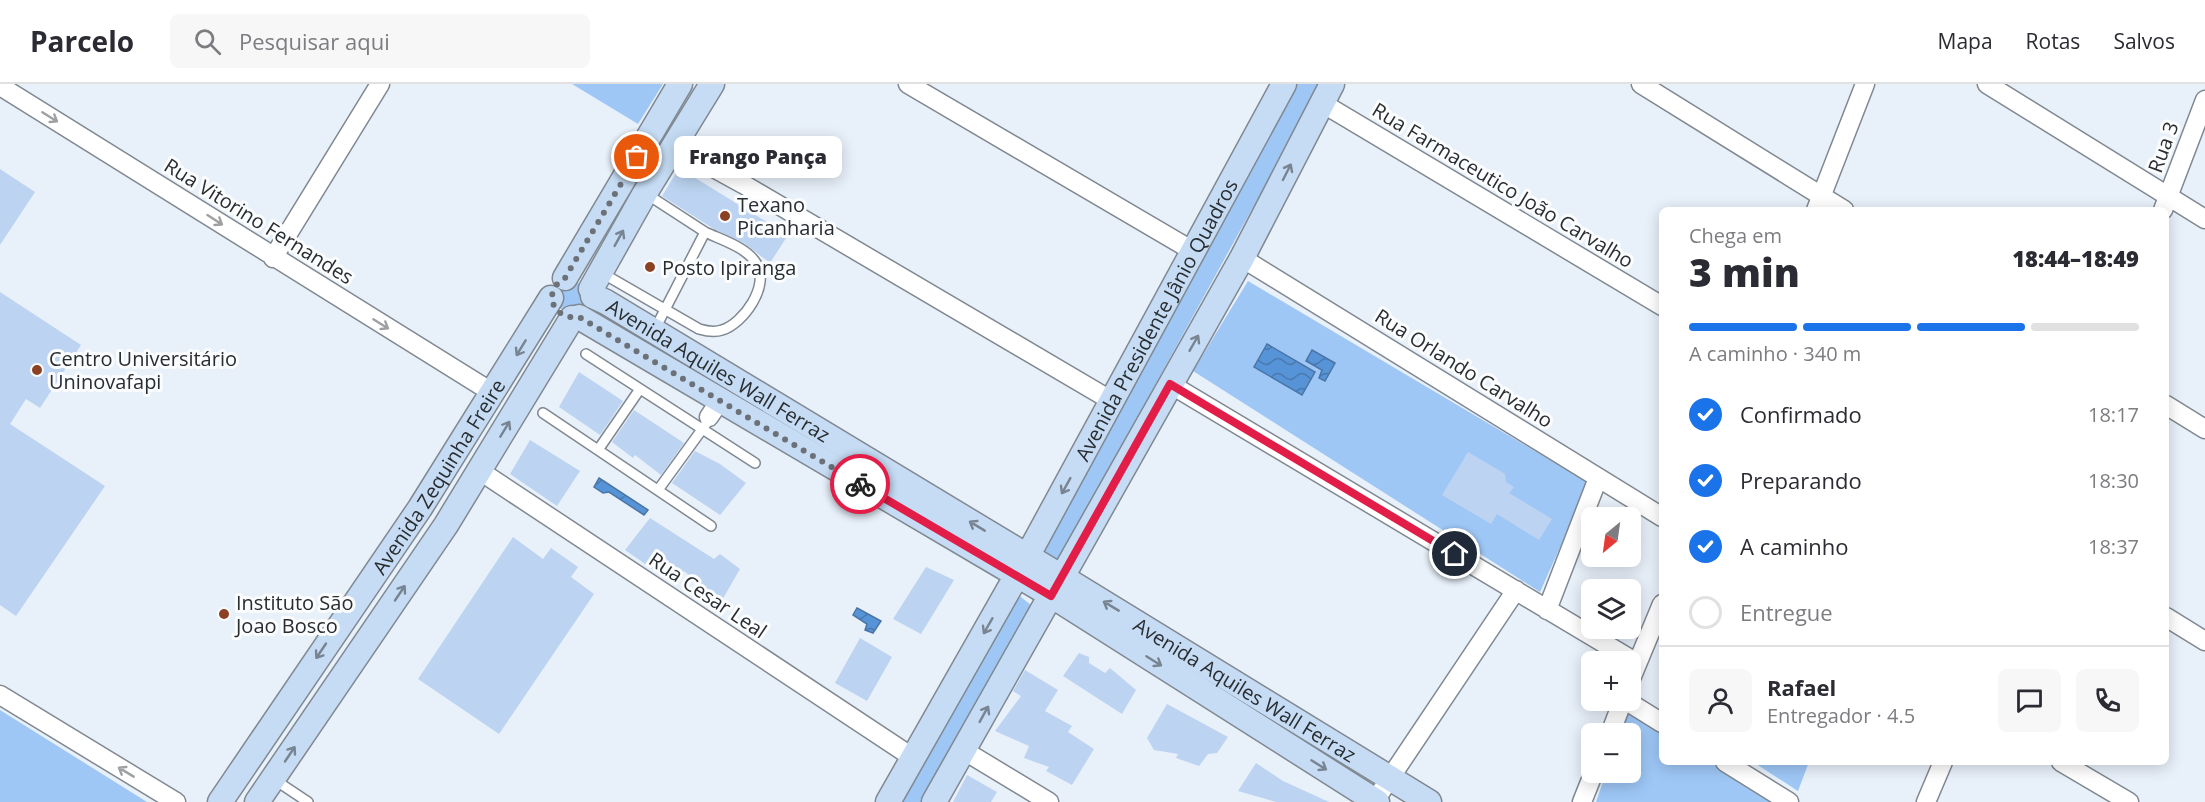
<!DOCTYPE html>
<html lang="pt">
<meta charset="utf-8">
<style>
:root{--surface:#fff;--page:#f7f7f7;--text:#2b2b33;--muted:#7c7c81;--line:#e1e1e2;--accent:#1a73e8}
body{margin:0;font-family:"Open Sans",sans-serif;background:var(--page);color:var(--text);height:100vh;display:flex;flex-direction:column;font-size:22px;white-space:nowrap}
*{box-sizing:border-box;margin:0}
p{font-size:20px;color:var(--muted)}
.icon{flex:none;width:33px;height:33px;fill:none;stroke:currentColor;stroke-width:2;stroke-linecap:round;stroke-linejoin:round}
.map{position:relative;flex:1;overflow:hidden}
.side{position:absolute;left:1659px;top:123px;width:510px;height:558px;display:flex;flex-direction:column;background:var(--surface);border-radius:9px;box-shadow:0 3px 15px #0003}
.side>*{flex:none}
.needle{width:39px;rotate:209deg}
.controls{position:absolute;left:1581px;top:423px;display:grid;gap:12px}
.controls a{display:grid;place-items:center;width:60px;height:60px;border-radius:9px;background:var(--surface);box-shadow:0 3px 15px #0003;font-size:30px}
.pin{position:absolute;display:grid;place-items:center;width:51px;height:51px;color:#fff;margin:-26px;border:3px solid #fff;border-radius:50%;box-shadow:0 2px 6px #0007}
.courier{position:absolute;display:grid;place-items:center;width:60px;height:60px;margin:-30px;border:4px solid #e11d48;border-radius:50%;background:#fff;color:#222;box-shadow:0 2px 8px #0007}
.bubble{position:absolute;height:42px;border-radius:9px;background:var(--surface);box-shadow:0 3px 15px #0003;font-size:20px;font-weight:800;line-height:42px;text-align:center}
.overview em{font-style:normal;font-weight:800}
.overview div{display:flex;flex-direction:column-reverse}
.overview{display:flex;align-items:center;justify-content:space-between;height:102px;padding:0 30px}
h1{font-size:39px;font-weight:800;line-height:45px}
.bar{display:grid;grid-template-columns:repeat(4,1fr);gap:9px 6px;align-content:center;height:72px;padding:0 30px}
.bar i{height:8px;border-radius:4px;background:var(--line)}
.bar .selected{background:var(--accent)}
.bar p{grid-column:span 4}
.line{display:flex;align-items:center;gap:15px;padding:0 30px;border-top:2px solid var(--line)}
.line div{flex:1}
.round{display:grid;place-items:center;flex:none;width:63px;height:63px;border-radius:9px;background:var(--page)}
ol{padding:0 30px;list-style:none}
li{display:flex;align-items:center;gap:18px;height:66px}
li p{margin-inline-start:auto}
li .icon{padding:6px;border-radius:50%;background:var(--accent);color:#fff;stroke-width:4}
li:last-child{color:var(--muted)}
li i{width:33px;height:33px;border:3px solid var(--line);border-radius:50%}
header{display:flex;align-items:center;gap:36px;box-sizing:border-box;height:84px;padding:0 30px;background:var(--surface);border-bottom:2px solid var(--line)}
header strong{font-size:28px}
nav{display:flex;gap:33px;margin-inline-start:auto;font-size:21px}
.search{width:420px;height:54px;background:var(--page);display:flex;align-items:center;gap:15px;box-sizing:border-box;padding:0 21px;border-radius:9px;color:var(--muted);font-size:22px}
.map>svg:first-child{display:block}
.green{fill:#9ec7f6}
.water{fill:url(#water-waves);stroke:#4a75a5;stroke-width:1.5}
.building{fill:#bcd4f1}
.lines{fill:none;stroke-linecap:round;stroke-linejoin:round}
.lane-casing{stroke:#808891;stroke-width:12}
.street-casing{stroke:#808891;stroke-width:21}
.secondary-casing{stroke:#808891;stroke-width:27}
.lane{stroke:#fff;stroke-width:9}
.street{stroke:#fff;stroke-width:18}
.secondary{stroke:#c5dcf4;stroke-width:24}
.oneway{stroke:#9fa0a2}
.oneway2{stroke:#788492}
.done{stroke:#6c7177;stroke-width:6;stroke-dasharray:0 10.8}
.route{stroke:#e11d48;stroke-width:8}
.poi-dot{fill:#8b4224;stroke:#fbfcfe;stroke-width:2}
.labels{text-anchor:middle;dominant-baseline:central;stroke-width:6;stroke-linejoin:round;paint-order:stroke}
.street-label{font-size:20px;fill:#2a2d30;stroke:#fbfcfe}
.poi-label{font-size:20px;fill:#2a2d30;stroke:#fbfcfe;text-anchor:start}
</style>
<header>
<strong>Parcelo</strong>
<div class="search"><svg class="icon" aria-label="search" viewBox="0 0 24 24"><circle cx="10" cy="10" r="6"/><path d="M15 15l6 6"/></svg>Pesquisar aqui</div>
<nav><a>Mapa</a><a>Rotas</a><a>Salvos</a></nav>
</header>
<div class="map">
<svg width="2205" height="718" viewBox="0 0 2205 718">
<defs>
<pattern id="water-waves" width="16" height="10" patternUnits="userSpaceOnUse" patternTransform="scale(1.5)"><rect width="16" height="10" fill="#5794d7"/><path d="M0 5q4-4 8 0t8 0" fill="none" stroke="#4879af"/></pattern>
</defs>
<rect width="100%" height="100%" fill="#e8f0fa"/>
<path class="green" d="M572,0H663L638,40Z
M1292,0H1321L1058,477L1037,467Z
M1248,197L1589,399L1540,508L1193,287Z
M576,198L580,200L587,221L584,225L566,229L559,223L557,209L562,201Z
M1017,510L1035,524L925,718H896Z
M0,626L147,718H0Z
M1628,626L1662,647V678H1712L1776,718H1596L1606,689L1630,688V650L1620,649Z
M1753,678H1809L1798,707Z"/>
<path class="water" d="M1267,260L1315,288L1302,311L1254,283Z
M1312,266L1335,279L1325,297L1319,294L1322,286L1306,277Z
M599,394L648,426L644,431L609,408L603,409L594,403Z
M857,524L881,537L873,549L865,546L867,540L853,531Z"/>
<path class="building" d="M679,84L788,151L770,179L744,159L714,145L662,112Z
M0,85L35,108L0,161Z
M0,208L81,261L40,324L26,315L10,340L105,402L16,532L0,521Z
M579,288L623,317L600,351L559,323Z
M634,326L684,359L661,391L635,371L633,374L612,358Z
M530,356L580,387L557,422L510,390Z
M695,367L720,380L746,399L720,431L672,399Z
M1468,368L1505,390L1506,398L1514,403L1509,409L1552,435L1539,456L1497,430L1491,440L1442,411Z
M650,434L714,475L720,470L740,485L721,518L684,487L674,500L625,466Z
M513,453L543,475L551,464L578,483L571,493L594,510L499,650L418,595Z
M926,483L954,496L921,550L893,535Z
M860,554L892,573L867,617L835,599Z
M1079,569L1089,573V579L1105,589L1110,584L1136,606L1122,630L1063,592Z
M1025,586L1058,606L1045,627L1072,642L1068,648L1094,665L1072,701L1046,687L1049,683L1024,674L1029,662L995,647L1021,612L1013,607Z
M1167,620L1228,653L1217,669L1208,670L1199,682L1176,674L1178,670L1154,666L1147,654Z
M1256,679L1283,697L1329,718H1276L1238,707Z
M967,691L997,708L991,718H953Z"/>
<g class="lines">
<g class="lane-casing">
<path id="lane" d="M645,109L705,148L655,245
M602,189L699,245C706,247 714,249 722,246C743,240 771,201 756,179C746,163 722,156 705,148
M586,270L755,379
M543,329L711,442
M598,366L640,305
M658,406L706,340
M275,696L308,718"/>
</g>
<g class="street-casing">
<path id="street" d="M908,0L1193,167
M1641,0L1844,126
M1987,0L2205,135
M0,2L493,309
M1322,19L1662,222
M674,62L743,100L1112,317
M1816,126L1865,0
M2163,126L2205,16
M273,174L380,0
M1242,174L1662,433
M1170,300L1637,579
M2166,321L2205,345
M709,333L719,318
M480,387L912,673
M1547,526L1598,394
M2166,533L2205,557
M1630,597L1662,520
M0,611L176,718
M1625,616L1662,639
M1610,650L1623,616
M963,666L1049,718
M1725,678L1789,718
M2061,678L2129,718
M1374,718L1516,506
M1582,718L1594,688
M1926,718L1943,678"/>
</g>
<g class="secondary-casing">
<g id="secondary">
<path id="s1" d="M1332,0L1242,174L1062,493L1429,718"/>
<path d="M565,194L680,0"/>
<path d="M591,205L645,109L712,0"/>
<path id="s2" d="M593,212L606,218L1027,472L1062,493L1051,511L1017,491L1035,458L1284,0"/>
<path d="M579,233L1017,491L888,718"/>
<path id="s3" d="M220,718L420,424L551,214"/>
<path d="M257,718L446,441L572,234"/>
<path d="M934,718L1051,511L1377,718"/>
</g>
</g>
<use href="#lane" class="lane"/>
<use href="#street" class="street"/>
<use href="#secondary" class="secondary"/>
</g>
<defs><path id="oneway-shaft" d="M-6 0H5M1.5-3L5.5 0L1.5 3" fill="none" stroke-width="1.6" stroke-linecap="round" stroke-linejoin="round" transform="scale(1.5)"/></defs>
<g class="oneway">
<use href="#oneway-shaft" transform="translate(50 33) rotate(32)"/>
<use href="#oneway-shaft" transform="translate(215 136) rotate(33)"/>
<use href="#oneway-shaft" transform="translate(381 240) rotate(32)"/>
<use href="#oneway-shaft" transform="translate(126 688) rotate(-149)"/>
</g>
<g class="oneway2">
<use href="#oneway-shaft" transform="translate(1287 88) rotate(-63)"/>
<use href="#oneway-shaft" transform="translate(619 154) rotate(-61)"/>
<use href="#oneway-shaft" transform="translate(1194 259) rotate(-60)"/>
<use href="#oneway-shaft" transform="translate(521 264) rotate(121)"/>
<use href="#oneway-shaft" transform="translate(505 345) rotate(-59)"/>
<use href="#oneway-shaft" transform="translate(1066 402) rotate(119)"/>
<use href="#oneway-shaft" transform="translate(977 442) rotate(-149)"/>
<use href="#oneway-shaft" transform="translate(400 509) rotate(-56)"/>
<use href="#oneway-shaft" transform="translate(1111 522) rotate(-149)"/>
<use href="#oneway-shaft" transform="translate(988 542) rotate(120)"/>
<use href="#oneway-shaft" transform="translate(321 567) rotate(124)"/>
<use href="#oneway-shaft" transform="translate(1154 577) rotate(32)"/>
<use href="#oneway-shaft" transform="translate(984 630) rotate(-61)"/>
<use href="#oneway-shaft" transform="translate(290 670) rotate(-56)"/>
<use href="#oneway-shaft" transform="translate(1319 681) rotate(32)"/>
</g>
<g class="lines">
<path class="done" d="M637,73L565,194C541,207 553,237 579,233L860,400"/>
<path class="route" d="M860,400L1051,512L1170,300L1455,470"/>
</g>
<g class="poi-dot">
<circle cx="725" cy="132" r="6"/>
<circle cx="650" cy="183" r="6"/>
<circle cx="37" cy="286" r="6"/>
<circle cx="224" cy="530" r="6"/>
</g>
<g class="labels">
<g class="street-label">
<text transform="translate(2163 63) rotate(-70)">Rua 3</text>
<text transform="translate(1503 101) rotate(31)">Rua Farmaceutico João Carvalho</text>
<text transform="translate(259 137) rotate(32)">Rua Vitorino Fernandes</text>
<text stroke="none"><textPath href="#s2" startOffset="898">Avenida Presidente Jânio Quadros</textPath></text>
<text transform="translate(1464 284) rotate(32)">Rua Orlando Carvalho</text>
<text stroke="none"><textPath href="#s2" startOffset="146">Avenida Aquiles Wall Ferraz</textPath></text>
<text stroke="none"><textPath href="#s3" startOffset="392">Avenida Zequinha Freire</textPath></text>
<text transform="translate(708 511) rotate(34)">Rua Cesar Leal</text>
<text stroke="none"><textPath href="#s1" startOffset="777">Avenida Aquiles Wall Ferraz</textPath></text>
</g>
<g class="poi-label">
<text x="737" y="120">Texano<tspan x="737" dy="23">Picanharia</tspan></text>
<text x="662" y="183">Posto Ipiranga</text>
<text x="49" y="274">Centro Universitário<tspan x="49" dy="23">Uninovafapi</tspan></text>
<text x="236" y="518">Instituto São<tspan x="236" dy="23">Joao Bosco</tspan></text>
</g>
</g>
</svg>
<div class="controls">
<a><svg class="needle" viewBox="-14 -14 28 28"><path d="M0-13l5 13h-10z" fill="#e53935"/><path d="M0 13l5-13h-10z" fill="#7c7c81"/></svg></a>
<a><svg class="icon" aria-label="layers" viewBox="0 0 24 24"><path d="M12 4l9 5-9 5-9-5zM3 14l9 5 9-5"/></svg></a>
<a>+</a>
<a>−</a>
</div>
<div class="pin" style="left:637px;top:73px;background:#ea580c"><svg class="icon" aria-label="bag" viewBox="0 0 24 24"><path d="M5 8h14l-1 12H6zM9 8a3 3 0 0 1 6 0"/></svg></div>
<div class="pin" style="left:1455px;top:470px;background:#1f2937"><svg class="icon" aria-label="home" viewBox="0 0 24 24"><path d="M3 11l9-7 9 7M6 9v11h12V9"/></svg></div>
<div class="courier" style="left:860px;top:400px"><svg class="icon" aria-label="bike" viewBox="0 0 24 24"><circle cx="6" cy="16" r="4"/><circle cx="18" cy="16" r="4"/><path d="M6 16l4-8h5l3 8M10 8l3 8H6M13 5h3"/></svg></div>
<div class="bubble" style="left:674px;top:52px;width:168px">Frango Pança</div>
<section class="side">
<div class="overview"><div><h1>3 min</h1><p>Chega em</p></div><em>18:44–18:49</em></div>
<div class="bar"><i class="selected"></i><i class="selected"></i><i class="selected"></i><i></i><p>A caminho · 340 m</p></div>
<ol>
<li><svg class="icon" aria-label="check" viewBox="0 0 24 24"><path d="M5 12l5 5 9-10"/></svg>Confirmado<p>18:17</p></li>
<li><svg class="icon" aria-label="check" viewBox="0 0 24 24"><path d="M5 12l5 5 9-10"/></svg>Preparando<p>18:30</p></li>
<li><svg class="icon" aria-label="check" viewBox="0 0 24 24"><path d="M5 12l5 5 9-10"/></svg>A caminho<p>18:37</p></li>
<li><i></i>Entregue</li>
</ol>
<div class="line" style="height:108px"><a class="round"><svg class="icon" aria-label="person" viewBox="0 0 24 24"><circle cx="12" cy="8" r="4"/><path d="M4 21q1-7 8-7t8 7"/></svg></a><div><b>Rafael</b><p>Entregador · 4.5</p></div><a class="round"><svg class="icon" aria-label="chat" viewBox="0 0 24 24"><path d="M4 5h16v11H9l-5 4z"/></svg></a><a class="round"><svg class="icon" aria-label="phone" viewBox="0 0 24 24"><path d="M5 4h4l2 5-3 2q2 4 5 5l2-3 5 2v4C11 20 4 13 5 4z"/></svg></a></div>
</section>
</div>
